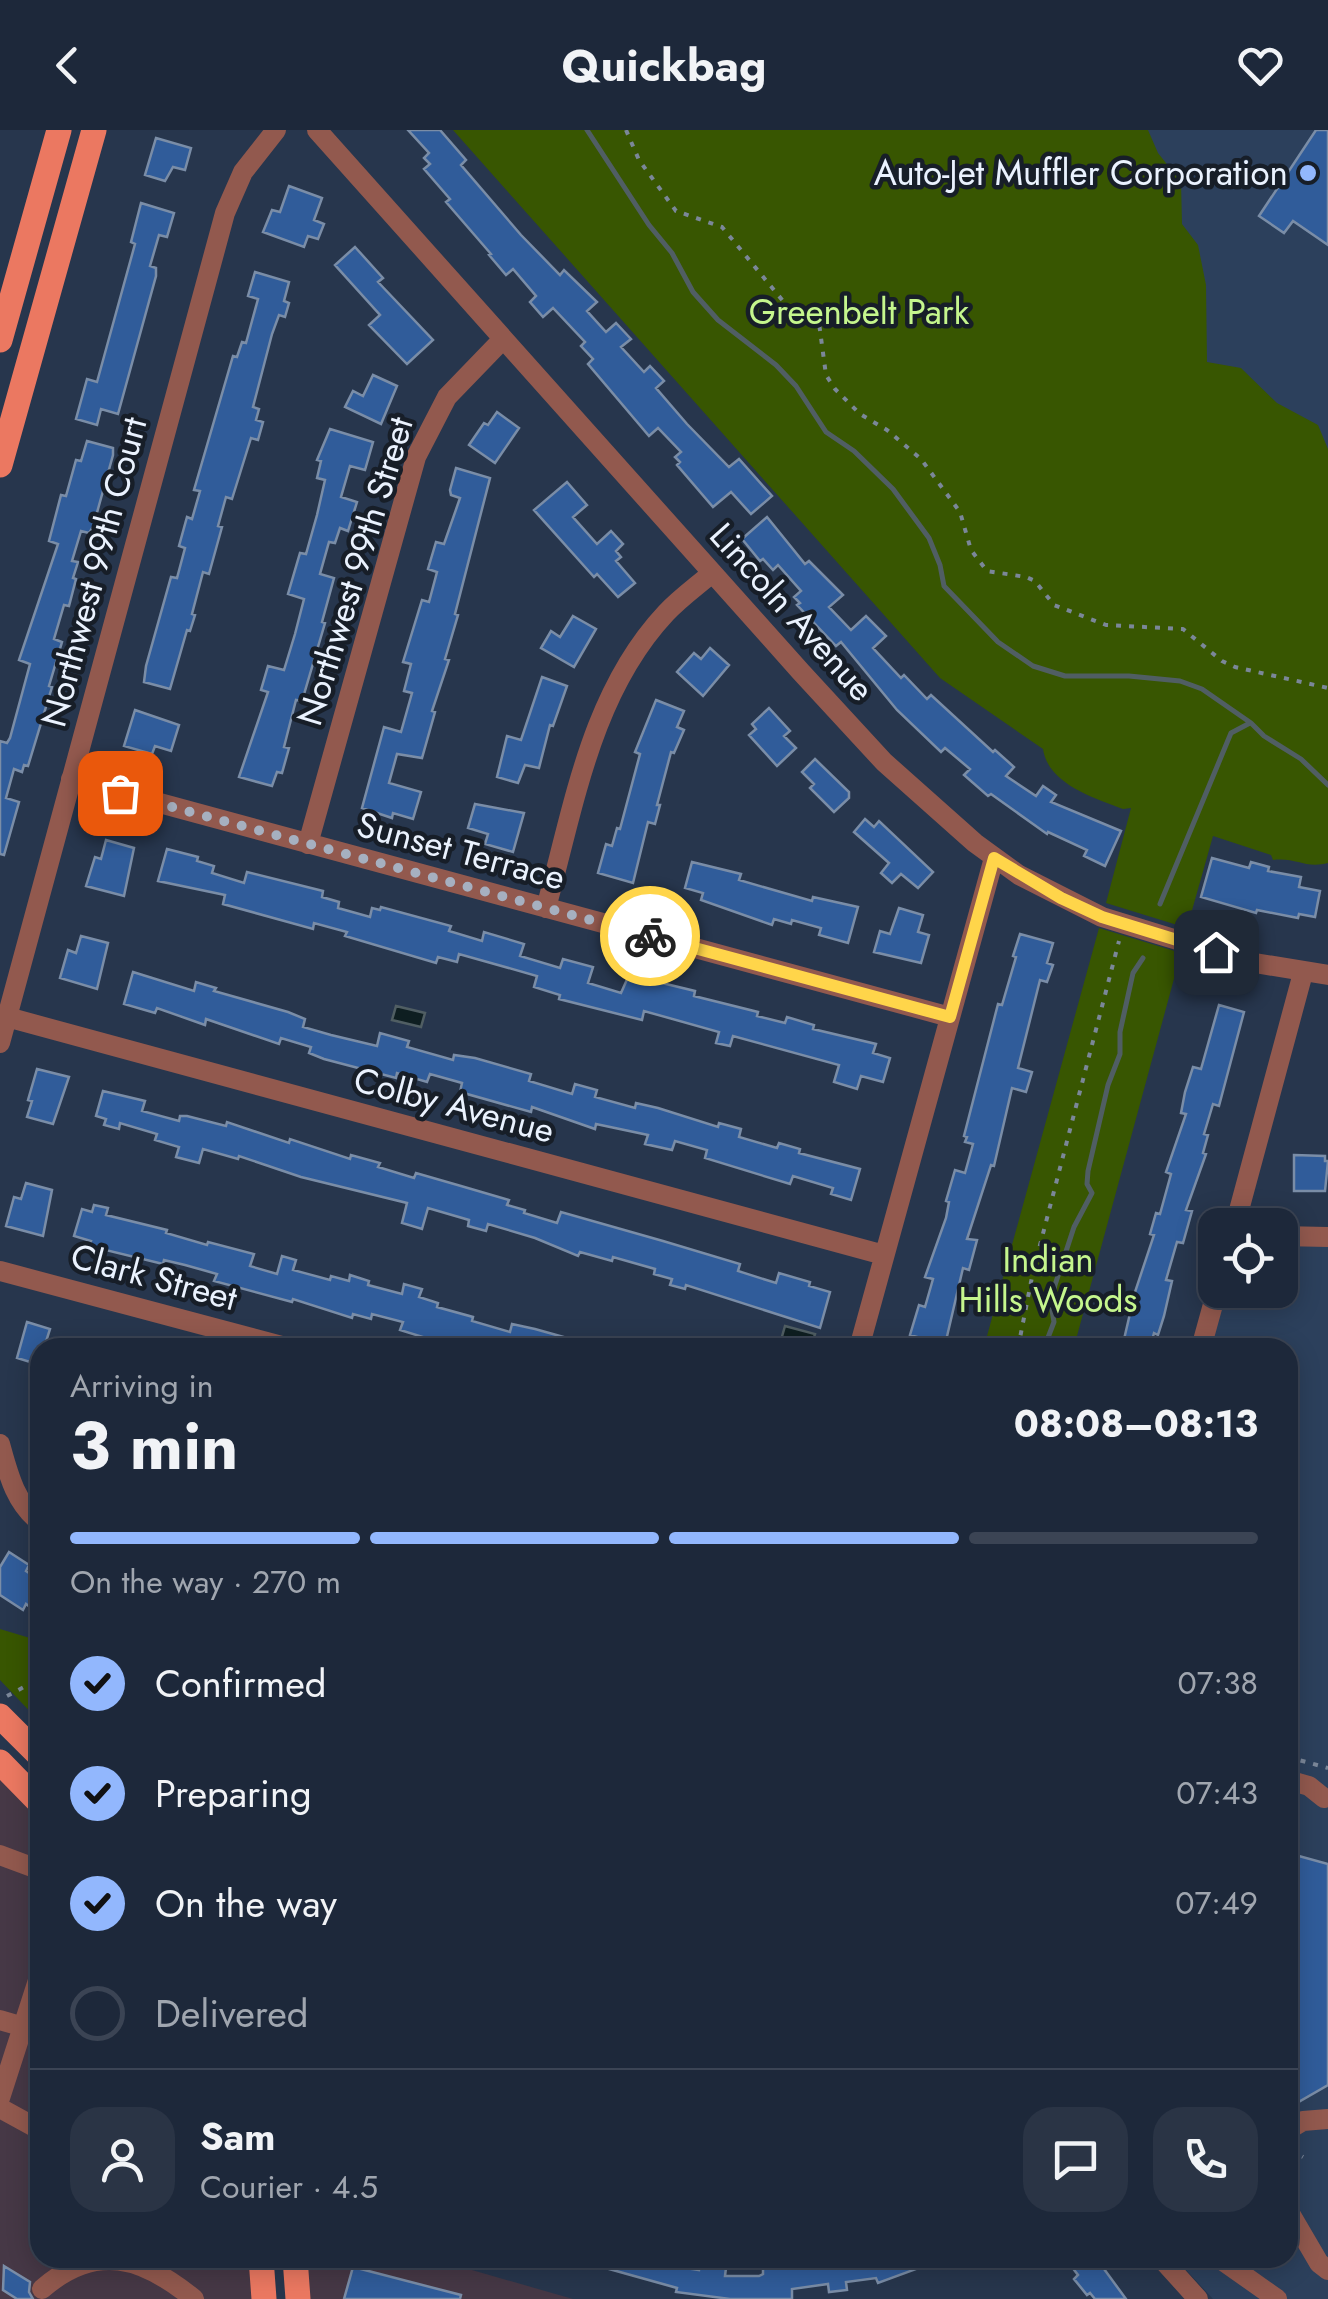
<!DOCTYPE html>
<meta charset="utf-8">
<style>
:root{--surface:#1d283a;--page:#2a3445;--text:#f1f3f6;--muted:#a0a6af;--line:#3b4454;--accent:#92b7fd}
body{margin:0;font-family:Jost,sans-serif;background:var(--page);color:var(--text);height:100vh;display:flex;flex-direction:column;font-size:38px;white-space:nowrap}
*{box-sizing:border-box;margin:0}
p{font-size:32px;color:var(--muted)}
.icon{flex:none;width:55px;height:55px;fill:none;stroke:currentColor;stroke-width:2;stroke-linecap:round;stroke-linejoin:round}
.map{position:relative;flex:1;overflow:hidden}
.drawer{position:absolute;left:30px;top:1208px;width:1268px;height:930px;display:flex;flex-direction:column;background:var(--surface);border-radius:30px;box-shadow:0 5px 25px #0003,0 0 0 2px var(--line)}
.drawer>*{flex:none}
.fabs{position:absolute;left:1198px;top:1078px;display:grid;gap:20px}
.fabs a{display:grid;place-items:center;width:100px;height:100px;border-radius:20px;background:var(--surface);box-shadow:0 5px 25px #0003,0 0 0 2px var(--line);font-size:50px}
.pin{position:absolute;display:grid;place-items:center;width:85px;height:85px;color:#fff;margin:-42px;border-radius:20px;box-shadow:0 5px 15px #0006}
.courier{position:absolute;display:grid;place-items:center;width:100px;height:100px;margin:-50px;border:8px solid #ffd54a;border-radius:50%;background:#fff;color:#222;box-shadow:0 2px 12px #0007}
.head em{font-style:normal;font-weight:700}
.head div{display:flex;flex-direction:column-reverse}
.head{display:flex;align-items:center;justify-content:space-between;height:170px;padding:0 40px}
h1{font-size:65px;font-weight:700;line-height:75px}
.bar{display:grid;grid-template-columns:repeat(4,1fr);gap:15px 10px;align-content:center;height:120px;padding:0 40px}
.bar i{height:12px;border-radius:8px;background:var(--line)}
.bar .active{background:var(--accent)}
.bar p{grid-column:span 4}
.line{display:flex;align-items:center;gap:25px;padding:0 40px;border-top:2px solid var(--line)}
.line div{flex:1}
.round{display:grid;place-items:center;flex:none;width:105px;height:105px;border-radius:30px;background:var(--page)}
ol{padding:0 40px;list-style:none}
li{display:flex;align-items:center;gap:30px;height:110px}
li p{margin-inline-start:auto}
li .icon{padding:10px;border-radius:50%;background:var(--accent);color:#111;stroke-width:4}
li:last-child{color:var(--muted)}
li i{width:55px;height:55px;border:5px solid var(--line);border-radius:50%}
header{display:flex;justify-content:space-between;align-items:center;height:130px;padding:0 40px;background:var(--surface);font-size:45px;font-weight:700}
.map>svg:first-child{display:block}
.commercial{fill:#463846}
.built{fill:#2c405c}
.green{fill:#385601}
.water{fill:#0e1e21;stroke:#505e63;stroke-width:2.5}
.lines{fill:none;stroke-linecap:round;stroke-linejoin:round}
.stream{stroke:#505e63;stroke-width:5}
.building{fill:#305c9a;stroke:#7a8da7;stroke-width:2.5}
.path{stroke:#7b8799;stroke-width:4;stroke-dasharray:5 8;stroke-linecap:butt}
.minor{stroke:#92594e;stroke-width:20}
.major{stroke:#eb7861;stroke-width:25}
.done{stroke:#a6b0c0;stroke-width:10;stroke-dasharray:0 18}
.route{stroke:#ffd54a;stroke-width:12}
.poi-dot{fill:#92b7fd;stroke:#171e28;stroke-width:4}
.labels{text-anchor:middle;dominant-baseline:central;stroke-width:9;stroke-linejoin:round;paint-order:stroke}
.poi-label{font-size:35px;fill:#eaf2fe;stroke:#171e28;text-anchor:end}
.park-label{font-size:35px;fill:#c5f68d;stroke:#171e28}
.street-label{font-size:35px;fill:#eaf2fe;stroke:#171e28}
</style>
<header><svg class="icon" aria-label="back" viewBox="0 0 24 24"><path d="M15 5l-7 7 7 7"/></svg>Quickbag<svg class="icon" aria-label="heart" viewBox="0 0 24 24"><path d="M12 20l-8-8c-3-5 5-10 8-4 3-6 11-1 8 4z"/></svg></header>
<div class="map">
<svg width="1328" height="2169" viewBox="0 0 1328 2169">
<rect width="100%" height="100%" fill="#27364d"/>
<path class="commercial" d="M0,1648L40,1689V2128H251L253,2169H0Z
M306,2128H467L465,2138L573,2169H307Z"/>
<path class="built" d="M1094,0H1328V484L1129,377Z
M1280,1115L1328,1116V2169H1213L1175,2128H1288V1218L1211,1217L1226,1160H1280Z"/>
<path class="green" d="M453,0H1148L1158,23L1181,52L1182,94L1198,115L1206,155L1207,232L1241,238L1277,273L1318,295L1328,319V733C1305,739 1296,727 1273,730L1271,725L1213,706L1187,798L1106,773L1131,678L1123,679C1094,668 1048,654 1043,619L940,548Z
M1099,798L1181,823L1074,1217H984Z
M0,1499L40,1511V1592L0,1550Z"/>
<path class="water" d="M396,876L425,883L421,897L392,890Z
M785,1196L815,1204L811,1217L781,1210Z"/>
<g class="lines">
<path class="stream" d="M587,0L649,95L672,123L693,162L718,190L776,235L796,256L826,302L854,321L893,359L929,408L940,435L944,456L998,512L1033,536L1065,546H1129L1180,551L1202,559L1251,593L1264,606L1301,629L1328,655
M1160,774L1231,603L1250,593
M1044,1218L1054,1192L1051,1174L1055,1155L1074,1097L1092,1063L1087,1054L1088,1041L1108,955L1120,924V902L1133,843L1143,828"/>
</g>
<path class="building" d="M408,0H440L466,30L461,35L521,105L560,145L564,140L597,172L587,181L606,202L616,193L631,209L621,217L644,242L650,236L664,251L656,258L687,294L729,337L739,329L772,366L751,384L731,362L713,377L677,335L680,332L675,327L681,322L658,298L649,306L588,234L593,229L581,216L585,212L553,178L543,187L530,172L536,166L513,139L506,145L489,125L491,124L446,72L450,69L424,39L430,34L424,28L429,23Z
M1316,0H1328V115L1293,91L1284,103L1259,86Z
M156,8L191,18L185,40L173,37L165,51L145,45Z
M289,56L322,68L314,90L324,94L318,109L308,106L304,117L263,102L272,80L280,82Z
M141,73L174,83L167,107L159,105L150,136L156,138V146L118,284L101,279L97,295L76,289L87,249L97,252L135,114L131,112Z
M355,117L383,148L378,152L433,210L407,234L369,195L380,185L335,135Z
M255,142L289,152L284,171L289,173L285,187L279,185L272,204L253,277L259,279L256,290L263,292L258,310L251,308L232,369L226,367L218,396L222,397L209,444L203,442L192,484L195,485L190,501L187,500L170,559L144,552L146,536L171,447L177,448L185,418L179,416L187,387L192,389L200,361L194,360L233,226L237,227L242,212L246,213L258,169L248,166Z
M373,245L397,256L381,294L345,277L353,261L363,266Z
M497,282L519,298L495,333L469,315L484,293L488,295Z
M330,299L373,312L365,340L350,336L341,367L357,372L348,401L340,398L335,413L329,412L320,444L334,448L322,492L325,493L302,571L296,570L284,617L289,618L282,643L277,642L272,656L239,647L268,562L261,560L268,536L284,540L295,504L304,469L288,464L300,423L306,424L317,385L325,350L317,348L321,331L317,330Z
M87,311L113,318V325L93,397L89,403L81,401L72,431L78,432L73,448L76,449L69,476L64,475L54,509L62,512L49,556L52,557L28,636L24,635L22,642L14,639L6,668L19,672L4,725L0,724V611L7,613L10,608L30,534L19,530L58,414L49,411L61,365L66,366L76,330L81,331Z
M456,338L490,348L455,484L458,485L445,529L449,530L432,581L435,582L422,628L397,624L389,653L421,662L413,689L393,683L392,688L362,678L384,597L401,602L412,563L404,561L411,534L403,532L422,470L429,472L437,442L428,439L436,412L444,414L460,368L451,365L450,360Z
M567,352L587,375L573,387L597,414L611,401L623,414L616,421L621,427L616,431L635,453L618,467L597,444L594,447L534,380Z
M767,387L805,434L809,431L843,465L829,477L851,500L866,486L886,506L873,518L901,548L904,545L927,569L931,565L993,622L995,620L1014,637L1006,646L1036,666L1043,656L1056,665L1051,672L1121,701L1105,736L1084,726L1087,720L1048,702L1047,704L991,664L988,666L964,645L970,639L945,618L941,622L897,580L841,512L836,516L797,475L800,473L794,467L801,461L778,435L773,440L763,429L760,431L742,409Z
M573,486L596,499L574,537L541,518L551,501L560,507Z
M710,518L729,535L703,566L677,542L694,523L701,529Z
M542,547L567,556L553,596L550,595L539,638L525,635L518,653L497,647L507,606L521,610Z
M656,570L684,581L677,597L684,600L674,623L671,622L657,675H660L655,694L648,692L633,753L598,743L606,714L612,716L617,698L620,699L640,624L635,622Z
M769,578L790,601L784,606L796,618L777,636L749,605L756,599L752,594Z
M135,580L179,595L171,621L155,616L152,624L124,616Z
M815,629L849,662V668L834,682L810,658L814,654L802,642Z
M475,674L524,683L513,722L485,714L488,704L468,698Z
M865,689L874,697L879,691L933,742L918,758L901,744L892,753L881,743L889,733L854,702Z
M106,710L134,718L124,766L86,756L95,727L101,729Z
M167,719L198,727L197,731L214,736L212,743L244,753L247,742L323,761L322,767L339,772L338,778L370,787L372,778L380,780L381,777L451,796L449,801L482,811L484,802L524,814L520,826L560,838L563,829L593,837L588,853L621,863L629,845L695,861L694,866L758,882L757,886L785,893L787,887L814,895L813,899L876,914L873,923L890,928L883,952L861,946L857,959L834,952L839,935L733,906L730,916L716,913L719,902L644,881L642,890L559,869L560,865L534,857L537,846L459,824L457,832L438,827L436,833L345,806L347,802L314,793L313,799L223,774L225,765L158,751Z
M1212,728L1249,738L1251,732L1269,737L1268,741L1301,747L1299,757L1320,761L1315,787L1299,784L1298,788L1257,780L1256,783L1201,767Z
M692,732L741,744L739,750L812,771L813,767L858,777L848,813L819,805L821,798L792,790L791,794L774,789L772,795L701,770L703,763L685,758Z
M899,778L923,785L918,802L929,805L921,833L874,822L880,801L890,804Z
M1020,804L1053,813L1047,833L1053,835L1047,852L1040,850L1018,938L1032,942L1026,962L1012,958L994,1036L991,1035L967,1109L977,1110L969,1140L963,1138L945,1215L910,1205L919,1175L925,1177L933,1149L925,1147L946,1088L949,1072L946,1071L955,1040L965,1043L973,1014L965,1012L967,1007L964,1006L998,874L1002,875L1016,827L1013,826Z
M81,806L108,813L97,859L60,848L68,820L76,823Z
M133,842L194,861L196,852L216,858L214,861L288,882L305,889L303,897L331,905L377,916L380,903L409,911L407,917L453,930L454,925L475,928L531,944L529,951L572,964L575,954L597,960L595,967L635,978L636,973L658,978L718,997L719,993L741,999L739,1007L777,1018L779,1013L800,1019L799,1023L860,1039L851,1070L831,1064L833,1058L793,1046L790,1054L705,1028L707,1020L675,1011L672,1020L645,1014L648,1005L596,994L595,999L532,977L531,982L460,962L462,953L430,944L427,952L397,943L396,948L324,929L309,923L311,917L281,908L279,914L206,889L205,895L157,878L155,883L124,874Z
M1219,875L1244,882L1219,976L1213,974L1204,1004L1208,1005L1203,1023L1206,1024L1186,1080L1192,1081L1183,1113L1177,1112L1166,1150L1172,1151L1164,1186L1158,1205L1154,1203L1150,1218H1122L1135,1162L1154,1105L1150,1104L1156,1083L1160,1084L1171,1044L1166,1042L1186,984L1181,983L1185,962L1193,937L1201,939Z
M37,939L69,947L53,994L27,987L32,971L28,970Z
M103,961L145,971L142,981L179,991L180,986H187L226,996L227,992L289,1013L290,1009L350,1029L351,1025L380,1033L378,1037L414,1048L416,1043L461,1056L509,1070L507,1075L525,1080L524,1083L557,1093L561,1082L663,1111L740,1134L738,1141L776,1153L779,1143L810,1152L809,1156L830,1162L820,1198L686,1155L685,1159L670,1155L672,1149L654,1144L655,1139L613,1127L612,1131L580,1122L578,1126L535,1108L488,1094L486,1101L468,1096L469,1090L428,1078L422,1099L402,1093L407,1073L301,1047L239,1026L238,1029L203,1019L199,1033L176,1027L179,1017L155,1010L157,1004L120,993L119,999L104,995L106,989L96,986Z
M1294,1025L1325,1026V1031H1328L1325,1061H1294Z
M26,1053L52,1060L43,1106L6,1096L14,1067L21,1069Z
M94,1075L108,1078L106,1085L167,1100L166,1103L207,1115L208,1112L254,1124L250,1136L277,1144L282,1126L296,1130L293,1140L330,1150L331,1146L349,1151L350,1145L369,1151L368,1155L402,1164L404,1154L422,1159L419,1167L438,1173L437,1177L473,1187L472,1191L510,1202L512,1194L535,1199L585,1213V1218H458L400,1200L403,1192L372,1184L371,1189L353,1184L352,1188L293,1169L292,1172L214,1151L217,1144L185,1135L164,1130L163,1134L89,1116L91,1111L74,1106L82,1079L92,1082Z
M27,1192L50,1199L44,1218H40V1235L17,1228Z
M9,1422L29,1435L26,1441L40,1450V1471L34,1480L26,1474L23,1480L0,1465V1437Z
M1288,1723L1328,1734V1955L1288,1978Z
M584,2128H668L666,2135L699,2140L701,2128L727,2130L725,2146H759L763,2144V2130L938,2128V2131L878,2153L876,2148L846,2152L847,2160L829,2162L828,2154L792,2159V2169H730L676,2162L677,2158L584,2132Z
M1065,2128H1096L1126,2169H1095L1090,2163L1087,2165L1074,2149L1078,2145Z
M4,2136L30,2152L29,2162L33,2169H17L3,2160Z
M353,2137L461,2165L460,2169H344Z"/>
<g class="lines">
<path class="path" d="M626,0L639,30L676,81L722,97L788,177L819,193L826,245L835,259L860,284L887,300L921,329L960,382L971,420L987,441L1026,447L1035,451L1054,475L1106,495L1183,499L1222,531L1235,537L1328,558
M1018,1218L1033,1142L1119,811
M7,1566L24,1557L40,1558
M1288,1627L1328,1638
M1291,2020L1303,2027"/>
<path class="minor" d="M317,0L801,542L884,632L975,713L1019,745L1102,787L1249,832L1328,845
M71,649L950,887
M308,714L416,327L447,267L503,209
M546,778C574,676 591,563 666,483C680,468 697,456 712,443
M7,887L884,1125
M0,913L225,83L243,42L276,0
M1235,1095L1303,843
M1280,1106L1328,1107
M0,1141L289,1218
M859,1218L994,728
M1201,1218L1217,1160
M0,1314C8,1343 15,1373 40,1392
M1288,1650L1309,1656L1324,1668
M0,1725L40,1740
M0,1890L24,1897
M0,1968L40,1844
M0,1978L40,2000
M1288,2000L1303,1991L1328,1989
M1288,2080L1319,2133L1328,2140
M1161,2128L1198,2169
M1219,2128L1277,2169
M42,2159C96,2112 143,2127 194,2169"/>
<path class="major" d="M0,210L59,0
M0,335L94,0
M0,1586L40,1626
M0,1632L40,1673
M261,2128L264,2169
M295,2128L298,2169"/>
</g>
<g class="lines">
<path class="done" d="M120,663L650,806"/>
<path class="route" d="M650,806L950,887L994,728L1061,768L1102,787L1216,822"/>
</g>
<circle class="poi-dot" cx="1308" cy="43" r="10"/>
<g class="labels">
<g class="poi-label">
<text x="1288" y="43">Auto-Jet Muffler Corporation</text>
</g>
<g class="park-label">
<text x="859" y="182">Greenbelt Park</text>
<text x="1048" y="1130">Indian<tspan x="1048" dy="40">Hills Woods</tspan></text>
</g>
<g class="street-label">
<text transform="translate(355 441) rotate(-73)">Northwest 99th Street</text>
<text transform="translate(94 442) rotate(-75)">Northwest 99th Court</text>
<text transform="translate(792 482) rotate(48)">Lincoln Avenue</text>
<text transform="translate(461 721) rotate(15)">Sunset Terrace</text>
<text transform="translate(454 975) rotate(15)">Colby Avenue</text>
<text transform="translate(154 1147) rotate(15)">Clark Street</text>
</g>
</g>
</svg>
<div class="fabs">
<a><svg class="icon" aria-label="locate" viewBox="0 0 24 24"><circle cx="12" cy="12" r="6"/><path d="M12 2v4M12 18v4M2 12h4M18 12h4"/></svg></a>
</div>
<div class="pin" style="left:120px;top:663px;background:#ea580c"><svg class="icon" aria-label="bag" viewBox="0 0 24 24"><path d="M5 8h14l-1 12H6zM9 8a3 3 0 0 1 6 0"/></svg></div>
<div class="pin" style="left:1216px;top:822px;background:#1f2937"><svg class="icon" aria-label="home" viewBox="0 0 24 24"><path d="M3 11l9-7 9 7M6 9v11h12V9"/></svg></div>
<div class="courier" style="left:650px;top:806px"><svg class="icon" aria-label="bike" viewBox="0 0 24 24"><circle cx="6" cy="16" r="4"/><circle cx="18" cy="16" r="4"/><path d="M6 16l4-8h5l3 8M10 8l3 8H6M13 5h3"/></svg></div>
<section class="drawer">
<div class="head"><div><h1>3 min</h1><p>Arriving in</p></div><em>08:08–08:13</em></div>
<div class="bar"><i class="active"></i><i class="active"></i><i class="active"></i><i></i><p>On the way · 270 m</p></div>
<ol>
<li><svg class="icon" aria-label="check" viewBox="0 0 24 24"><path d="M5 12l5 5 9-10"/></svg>Confirmed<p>07:38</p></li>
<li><svg class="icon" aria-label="check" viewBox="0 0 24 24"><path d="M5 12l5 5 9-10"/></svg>Preparing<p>07:43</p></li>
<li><svg class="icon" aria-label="check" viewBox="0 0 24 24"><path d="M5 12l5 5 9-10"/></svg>On the way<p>07:49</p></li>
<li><i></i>Delivered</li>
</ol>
<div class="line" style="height:180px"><a class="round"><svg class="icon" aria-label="person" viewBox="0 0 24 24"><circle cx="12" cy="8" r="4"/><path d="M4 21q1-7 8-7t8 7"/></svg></a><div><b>Sam</b><p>Courier · 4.5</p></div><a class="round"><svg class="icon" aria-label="chat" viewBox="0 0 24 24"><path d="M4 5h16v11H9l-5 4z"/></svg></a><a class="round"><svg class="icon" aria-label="phone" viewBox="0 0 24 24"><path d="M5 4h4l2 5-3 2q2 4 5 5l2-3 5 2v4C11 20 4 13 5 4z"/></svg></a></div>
</section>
</div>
